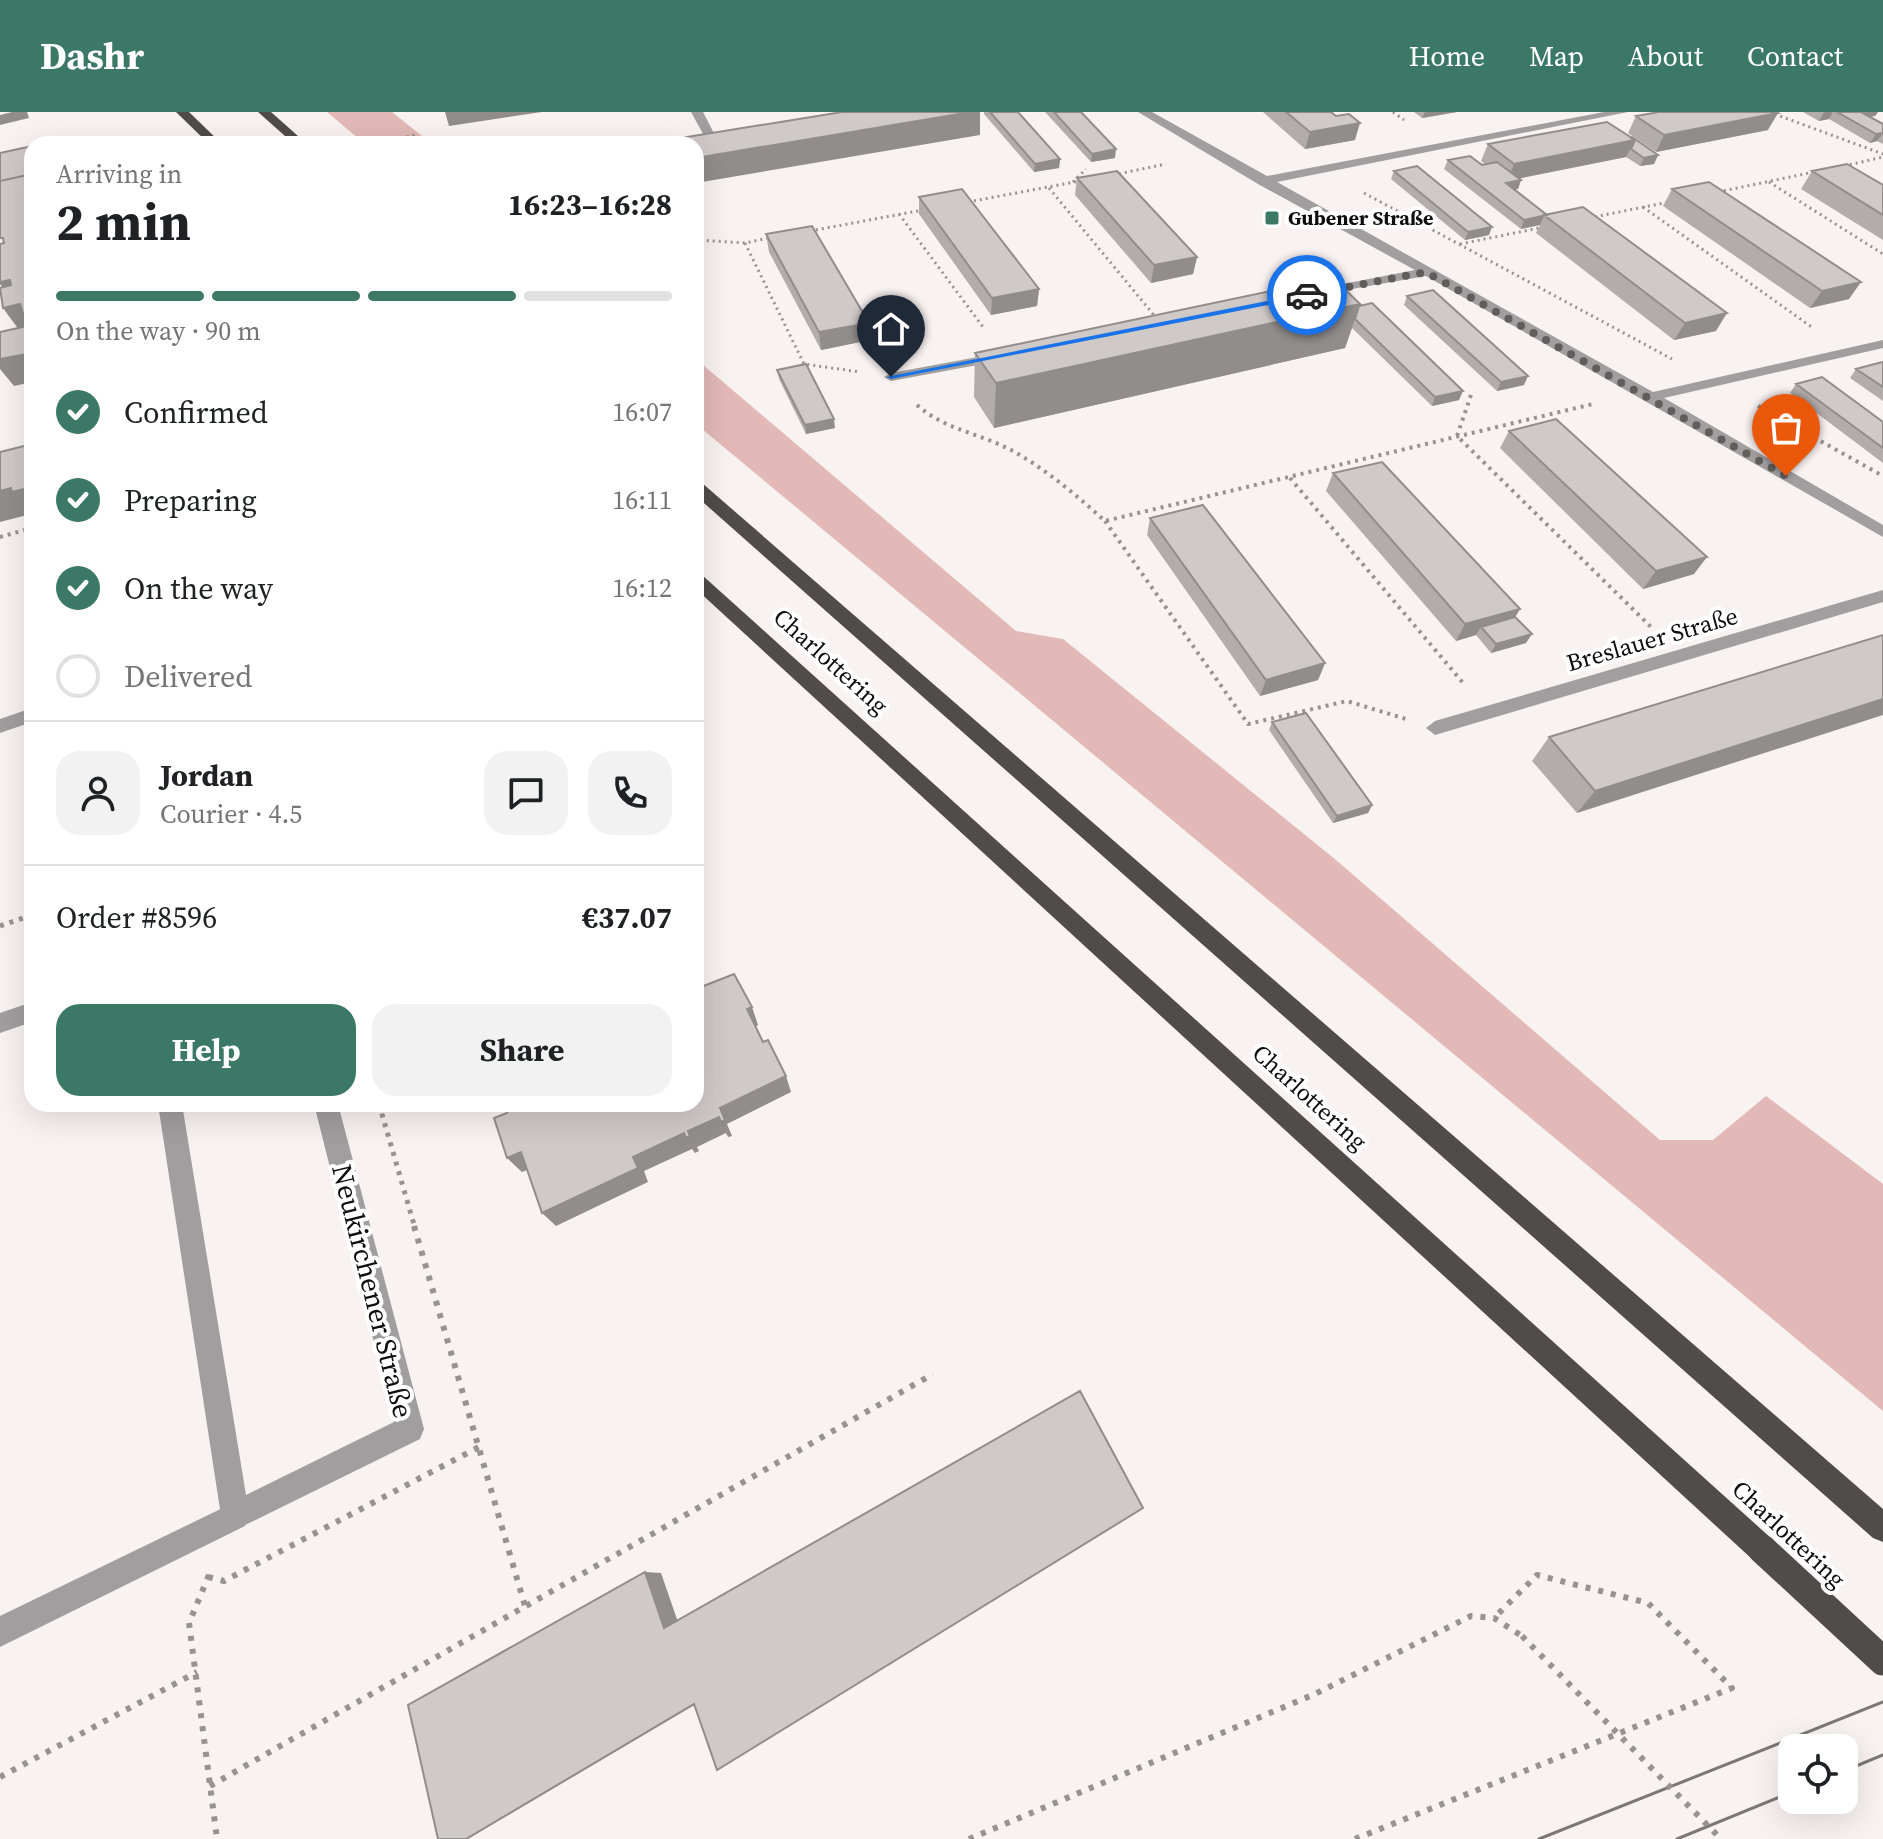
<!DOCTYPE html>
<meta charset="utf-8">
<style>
:root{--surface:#fff;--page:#f2f2f2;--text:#202124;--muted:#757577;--line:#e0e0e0;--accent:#3b7966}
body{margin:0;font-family:"Source Serif 4",serif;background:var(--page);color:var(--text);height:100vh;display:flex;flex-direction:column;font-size:30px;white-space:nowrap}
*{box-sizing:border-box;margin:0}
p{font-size:26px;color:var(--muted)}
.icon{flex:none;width:44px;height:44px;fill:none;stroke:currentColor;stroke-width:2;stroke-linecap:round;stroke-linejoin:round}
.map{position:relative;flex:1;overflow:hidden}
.sheet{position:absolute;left:24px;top:24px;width:680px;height:976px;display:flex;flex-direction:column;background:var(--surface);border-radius:24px;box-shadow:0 8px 32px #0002}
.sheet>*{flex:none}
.controls{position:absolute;left:1778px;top:1622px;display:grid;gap:16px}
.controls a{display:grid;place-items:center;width:80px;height:80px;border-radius:16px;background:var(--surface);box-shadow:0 8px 32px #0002;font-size:40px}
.pin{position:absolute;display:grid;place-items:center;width:68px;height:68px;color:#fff;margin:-82px -34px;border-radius:50% 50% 50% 0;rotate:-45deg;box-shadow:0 0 8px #0007}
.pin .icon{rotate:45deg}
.courier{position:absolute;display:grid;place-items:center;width:80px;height:80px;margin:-40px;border:6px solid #1a73e8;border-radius:50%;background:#fff;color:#222;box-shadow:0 2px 10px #0007}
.headline em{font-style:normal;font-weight:700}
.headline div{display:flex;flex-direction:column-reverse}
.headline{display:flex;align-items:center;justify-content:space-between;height:136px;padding:0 32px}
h1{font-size:52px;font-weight:700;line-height:60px}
.bar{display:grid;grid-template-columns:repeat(4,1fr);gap:12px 8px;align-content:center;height:96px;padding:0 32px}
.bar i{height:10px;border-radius:6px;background:var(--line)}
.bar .on{background:var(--accent)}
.bar p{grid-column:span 4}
.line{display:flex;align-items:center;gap:20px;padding:0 32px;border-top:2px solid var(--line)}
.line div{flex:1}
.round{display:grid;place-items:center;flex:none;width:84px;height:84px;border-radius:24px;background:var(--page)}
ol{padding:0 32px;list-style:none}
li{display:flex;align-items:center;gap:24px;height:88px}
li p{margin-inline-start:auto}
li .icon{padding:8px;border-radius:50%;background:var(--accent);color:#fff;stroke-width:4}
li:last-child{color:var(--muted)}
li i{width:44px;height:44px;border:4px solid var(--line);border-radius:50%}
.action{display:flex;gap:16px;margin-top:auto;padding:16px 32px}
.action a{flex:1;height:92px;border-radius:24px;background:var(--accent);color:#fff;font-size:32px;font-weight:700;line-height:92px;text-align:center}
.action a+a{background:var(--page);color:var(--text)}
header{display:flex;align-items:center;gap:48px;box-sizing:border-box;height:112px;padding:0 40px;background:var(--accent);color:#fff}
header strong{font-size:38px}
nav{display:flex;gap:44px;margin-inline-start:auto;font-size:28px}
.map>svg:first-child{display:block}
.green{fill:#e2b9b7}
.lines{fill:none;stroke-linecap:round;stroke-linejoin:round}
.path-far3{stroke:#979393;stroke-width:3;stroke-dasharray:2 4;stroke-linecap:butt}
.path-far2{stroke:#979393;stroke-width:4;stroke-dasharray:3 5;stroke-linecap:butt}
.path-far1{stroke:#979393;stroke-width:5;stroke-dasharray:4 6;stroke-linecap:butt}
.path{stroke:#979393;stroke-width:6;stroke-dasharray:5 8;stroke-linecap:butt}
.service{fill:#a09e9e;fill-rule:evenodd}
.minor{fill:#a09e9e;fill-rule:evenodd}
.trunk{fill:#514c4c;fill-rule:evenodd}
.tram{stroke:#7b7777;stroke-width:3}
.path-bridge{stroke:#979393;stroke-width:6;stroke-dasharray:5 8;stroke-linecap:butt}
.trunk-bridge{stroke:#514c4c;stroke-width:29}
.wall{fill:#b2adac}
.shaded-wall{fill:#918d8c}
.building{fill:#cfc9c8;stroke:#918d8c;stroke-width:2}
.route{fill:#1a73e8}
.done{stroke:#615d5d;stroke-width:8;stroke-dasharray:0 14.4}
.poi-dot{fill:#3b7966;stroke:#fff;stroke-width:3}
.labels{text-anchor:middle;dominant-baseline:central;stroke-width:8;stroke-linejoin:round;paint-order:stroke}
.far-poi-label{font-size:20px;font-weight:bold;fill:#0f0d0d;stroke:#fff;text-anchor:start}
.street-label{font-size:24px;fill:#0f0d0d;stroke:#fff}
.near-street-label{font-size:28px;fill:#0f0d0d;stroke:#fff}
</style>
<header>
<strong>Dashr</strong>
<nav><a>Home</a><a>Map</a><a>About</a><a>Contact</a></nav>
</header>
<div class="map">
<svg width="1883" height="1727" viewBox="0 0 1883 1727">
<rect width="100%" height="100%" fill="#f8f2f1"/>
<path class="green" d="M327,0H392L432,32H365Z
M696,247L1016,519L1063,527L1336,748L1660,1028H1713L1766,984L1883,1072V1299L696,312Z"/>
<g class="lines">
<path class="path-far3" d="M1393,0L1404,8
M1769,0L1883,42
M384,32L413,23L427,32
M1844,54L1883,45
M1113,63L1166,52
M1073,70L1086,57
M1769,70L1883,142
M1049,76L1158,208
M1718,80L1814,60
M1364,81L1672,247
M968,90L1080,69
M1643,95L1813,216
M899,102L983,215
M1589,106L1669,90
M810,119L923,98
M696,125L699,128L745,131L773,125
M745,131L804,252L860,260
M1460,132L1544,115"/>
<path class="path-far2" d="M1471,283L1457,324L1651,515
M917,293C945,318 979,321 1011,338C1046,357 1076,383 1105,409L1593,292
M1758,294L1883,364
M1290,366L1464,572
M1105,409L1248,612L1347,589L1406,607
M0,425L32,416"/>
<path class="path-far1" d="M0,814L32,803
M379,992L415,1116"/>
<path class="path" d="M414,1114L525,1494
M209,1463L189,1511L217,1727
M208,1465L224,1469L479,1335
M0,1665L197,1560
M210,1674L933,1262
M969,1727L1315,1582L1471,1504L1494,1506L1522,1524
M1355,1727L1732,1576L1648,1491L1537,1463L1494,1506"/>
<path class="service" d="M32,596V610L0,621V607Z
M235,1390L245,1394L249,1404L245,1414L0,1535V1504Z"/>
<path class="minor" d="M691,0H703L717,27L715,29H707Z
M1138,0H1152L1267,64L1604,0H1628L1277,70L1653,280L1883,228V236L1664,286L1883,413V425L1426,164L1312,184V178L1415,158L1258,72Z
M1005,240L1012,244L1010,247L891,269L884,265L891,261Z
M1883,478V490L1435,623L1426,616L1435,609Z
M32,890V910L0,921V901Z
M158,992H182L246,1383L394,1310L314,992H338L424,1317L420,1327L235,1418L225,1414L221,1404Z"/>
<path class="trunk" d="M176,0H189L222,32H209Z
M258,0H271L307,32H294Z
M696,370L702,371L1883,1397V1430L1873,1426L696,384Z
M696,461L702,463L1772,1427L1777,1437L1772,1447L1762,1452L1752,1447L696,477Z"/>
<path class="tram" d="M1844,1659L1883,1643
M1539,1727L1883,1590
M1677,1727L1792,1680"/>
<path class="path-bridge" d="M1522,1524L1721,1727"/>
<path class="trunk-bridge" d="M1762,1437L1883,1549"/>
</g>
<path class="wall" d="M984,0H1018L1060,47L1059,56L1034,60L984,2Z
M1045,0H1081L1115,46L1091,50Z
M1263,0H1331L1355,28L1305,37Z
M1414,0H1457L1422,6Z
M1803,0H1878L1875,4L1869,5L1883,12V32L1877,29L1870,31L1829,7L1819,9Z
M1636,4L1768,18L1656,40L1628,21Z
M1607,10L1658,43L1654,52L1640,54L1626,45L1519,66L1521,68L1518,77L1514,78L1547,103L1716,219L1674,228L1536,121L1540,113L1521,117L1444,57L1448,48L1485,52L1481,49L1488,32Z
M1394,59L1489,123L1465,128L1391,67Z
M1812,59L1883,73V128L1801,77Z
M1077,66L1197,145L1193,162L1151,171L1075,83Z
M1672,77L1849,187L1810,196L1663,94Z
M919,85L1039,177L1037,194L991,203L919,102Z
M766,122L870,228L821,238L769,140Z
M1407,184L1524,273L1497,279L1404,193Z
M1360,192L1359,194L1459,288L1432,294L1352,216L1345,236L994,316L974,285L975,241Z
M1883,251V289L1850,266L1856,257Z
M777,258L835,316L806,322L779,267Z
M1796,272L1883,310V351L1790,281Z
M1509,319L1694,462L1643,477L1500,336Z
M1333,361L1515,505L1526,531L1491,541L1476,523L1456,529L1326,379Z
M1150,406L1325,551L1318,568L1260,584L1147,423Z
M1883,523L1577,701L1532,649L1549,625Z
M1272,610L1372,693L1368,701L1333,711L1269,618Z"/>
<path class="shaded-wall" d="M12,0H27L29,6L0,13V3Z
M445,0H542L449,14Z
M971,0H980V23L696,71V46Z
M1425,0H1457L1422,6Z
M1824,0H1833L1829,7L1819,9Z
M1858,0H1878L1875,4L1854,7Z
M1778,1L1768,18L1656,40L1664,23Z
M1360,11L1355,28L1305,37L1310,20Z
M1883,21L1877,29L1870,31L1876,22Z
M1635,28L1626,45L1507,69L1514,52Z
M1116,37L1115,46L1091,50L1092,42Z
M1658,43L1654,52L1640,54L1644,46Z
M1060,47L1059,56L1034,60L1035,52Z
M1521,68L1518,77L1502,80L1506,71Z
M1544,104L1540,113L1521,117L1524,108Z
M1492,115L1489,123L1465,128L1468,120Z
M1197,145L1193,162L1151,171L1154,153Z
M10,168L32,208L22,222L3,196L15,193L0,172V170Z
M1861,170L1849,187L1810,196L1822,179Z
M1039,177L1037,194L991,203L992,186Z
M1360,192L1345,236L994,316L996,271Z
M1727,201L1716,219L1674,228L1685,211Z
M869,211L870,228L821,238L819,220Z
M32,241V270L14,274L0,257V247Z
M1528,264L1524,273L1497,279L1501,270Z
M1463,279L1459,288L1432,294L1435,285Z
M834,307L835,316L806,322L805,313Z
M32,375V403L31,402L0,410V379L11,376Z
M1707,445L1694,462L1643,477L1656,459Z
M1520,497L1510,514L1481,515L1476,523L1456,529L1465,512Z
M1532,522L1526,531L1491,541L1496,532Z
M1325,551L1318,568L1260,584L1266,568Z
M1883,587V603L1577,701L1595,679Z
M1372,693L1368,701L1333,711L1337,704Z
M752,895L758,913L754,916L747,897Z
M786,964L791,980L727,1012L732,1024L728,1025L726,1021L697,1035L699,1039L695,1041L692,1037L644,1059L648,1070L556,1114L542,1101L633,1045L688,1019L720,996Z
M521,1040L535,1055L522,1060L507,1046Z
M645,1460L661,1461L679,1513L664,1516Z
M708,1585L471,1725L466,1727L694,1592Z"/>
<path class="building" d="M842,0H971L696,46V32H663L662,29Z
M990,0H1018L1060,47L1035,52Z
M1054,0H1081L1116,37L1092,42Z
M1286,0H1331L1336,4L1349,2L1360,11L1310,20Z
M1659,0H1776L1778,1L1664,23L1636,4Z
M1837,0H1861L1883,12V21L1876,22Z
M1607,10L1635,28L1514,52L1488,32Z
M1632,25L1658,43L1644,46L1631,37L1635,28L1631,26Z
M527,26L529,32H504V29Z
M32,34V62L0,69V41Z
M1470,44L1482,53L1497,50L1521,68L1506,71L1547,103L1524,108L1448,48Z
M1847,52L1883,73V103L1812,59Z
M1417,54L1492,115L1468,120L1394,59Z
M1117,59L1197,145L1154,153L1077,66Z
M32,62V241L0,247V220L27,214L20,192L3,196L0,176L11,173L10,168L0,170V132L4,131L3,126H0V69Z
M1709,70L1861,170L1822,179L1672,77Z
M962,77L1039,177L992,186L919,85Z
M1583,95L1727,201L1685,211L1544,103Z
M812,114L869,211L819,220L766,122Z
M1333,166L1360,192L996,271L975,241Z
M1433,178L1528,264L1501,270L1407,184Z
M1372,191L1463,279L1435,285L1355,207L1359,194Z
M1882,250L1883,251V275L1856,257Z
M806,252L834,307L805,313L777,258Z
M1822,265L1883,310V336L1796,272Z
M1556,307L1707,445L1656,459L1509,319Z
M32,332V375L12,380L11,376L0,379V340Z
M1382,350L1520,497L1465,512L1333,361Z
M1203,393L1325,551L1266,568L1150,406Z
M1515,505L1532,522L1496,532L1481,515Z
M1883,523V587L1595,679L1549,625Z
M1306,601L1372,693L1337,704L1272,610Z
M734,862L752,895L747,897L763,930L768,928L786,964L720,996L725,1008L721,1010L719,1005L688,1019L690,1024L686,1026L684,1021L633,1045L638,1056L542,1101L521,1040L507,1046L494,1006L507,1001L504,992H696V877Z
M1080,1279L1143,1396L717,1658L694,1592L466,1727H438L408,1593L645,1460L664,1516Z"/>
<path class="route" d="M1307,181L1309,185L891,267L886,265Z"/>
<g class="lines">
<path class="done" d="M1307,183L1426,160L1786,364"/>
</g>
<rect class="poi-dot" x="1264" y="98" width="16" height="16" rx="4"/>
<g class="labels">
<g class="far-poi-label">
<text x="1288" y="106">Gubener Straße</text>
</g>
<g class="street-label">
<text transform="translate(1652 527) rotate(-16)">Breslauer Straße</text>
<text transform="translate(831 549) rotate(42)">Charlottering</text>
<text transform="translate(1310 985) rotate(42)">Charlottering</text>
<text transform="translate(1789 1422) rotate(43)">Charlottering</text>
</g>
<g class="near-street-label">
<text transform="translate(373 1179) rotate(76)">Neukirchener Straße</text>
</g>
</g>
</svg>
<div class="controls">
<a><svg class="icon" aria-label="locate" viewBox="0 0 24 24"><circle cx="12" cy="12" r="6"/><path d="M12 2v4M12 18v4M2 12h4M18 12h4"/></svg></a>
</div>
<div class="pin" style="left:1786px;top:364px;background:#ea580c"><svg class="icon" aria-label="bag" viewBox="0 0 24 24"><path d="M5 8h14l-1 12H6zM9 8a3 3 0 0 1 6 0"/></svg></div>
<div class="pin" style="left:891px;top:265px;background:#1f2937"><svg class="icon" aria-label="home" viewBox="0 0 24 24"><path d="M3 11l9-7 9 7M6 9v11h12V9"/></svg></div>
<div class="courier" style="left:1307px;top:183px"><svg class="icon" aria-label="car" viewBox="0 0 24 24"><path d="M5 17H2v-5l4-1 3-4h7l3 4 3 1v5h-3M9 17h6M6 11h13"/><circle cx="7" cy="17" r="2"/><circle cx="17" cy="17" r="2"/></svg></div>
<section class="sheet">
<div class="headline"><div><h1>2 min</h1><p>Arriving in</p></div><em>16:23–16:28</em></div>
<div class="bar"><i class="on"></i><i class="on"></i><i class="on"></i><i></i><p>On the way · 90 m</p></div>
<ol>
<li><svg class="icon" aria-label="check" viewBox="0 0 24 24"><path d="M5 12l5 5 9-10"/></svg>Confirmed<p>16:07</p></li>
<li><svg class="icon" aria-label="check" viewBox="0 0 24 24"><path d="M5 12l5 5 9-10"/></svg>Preparing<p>16:11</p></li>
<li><svg class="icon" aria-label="check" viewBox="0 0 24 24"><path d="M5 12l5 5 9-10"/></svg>On the way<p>16:12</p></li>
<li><i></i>Delivered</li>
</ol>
<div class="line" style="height:144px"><a class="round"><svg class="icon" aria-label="person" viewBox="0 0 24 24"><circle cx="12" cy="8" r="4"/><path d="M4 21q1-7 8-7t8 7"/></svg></a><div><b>Jordan</b><p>Courier · 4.5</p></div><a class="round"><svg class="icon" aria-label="chat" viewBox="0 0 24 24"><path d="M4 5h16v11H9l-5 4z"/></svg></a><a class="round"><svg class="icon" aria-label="phone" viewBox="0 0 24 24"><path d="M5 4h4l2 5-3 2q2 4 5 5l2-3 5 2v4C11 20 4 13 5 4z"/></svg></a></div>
<div class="line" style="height:104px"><div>Order #8596</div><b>€37.07</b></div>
<div class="action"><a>Help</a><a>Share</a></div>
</section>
</div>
